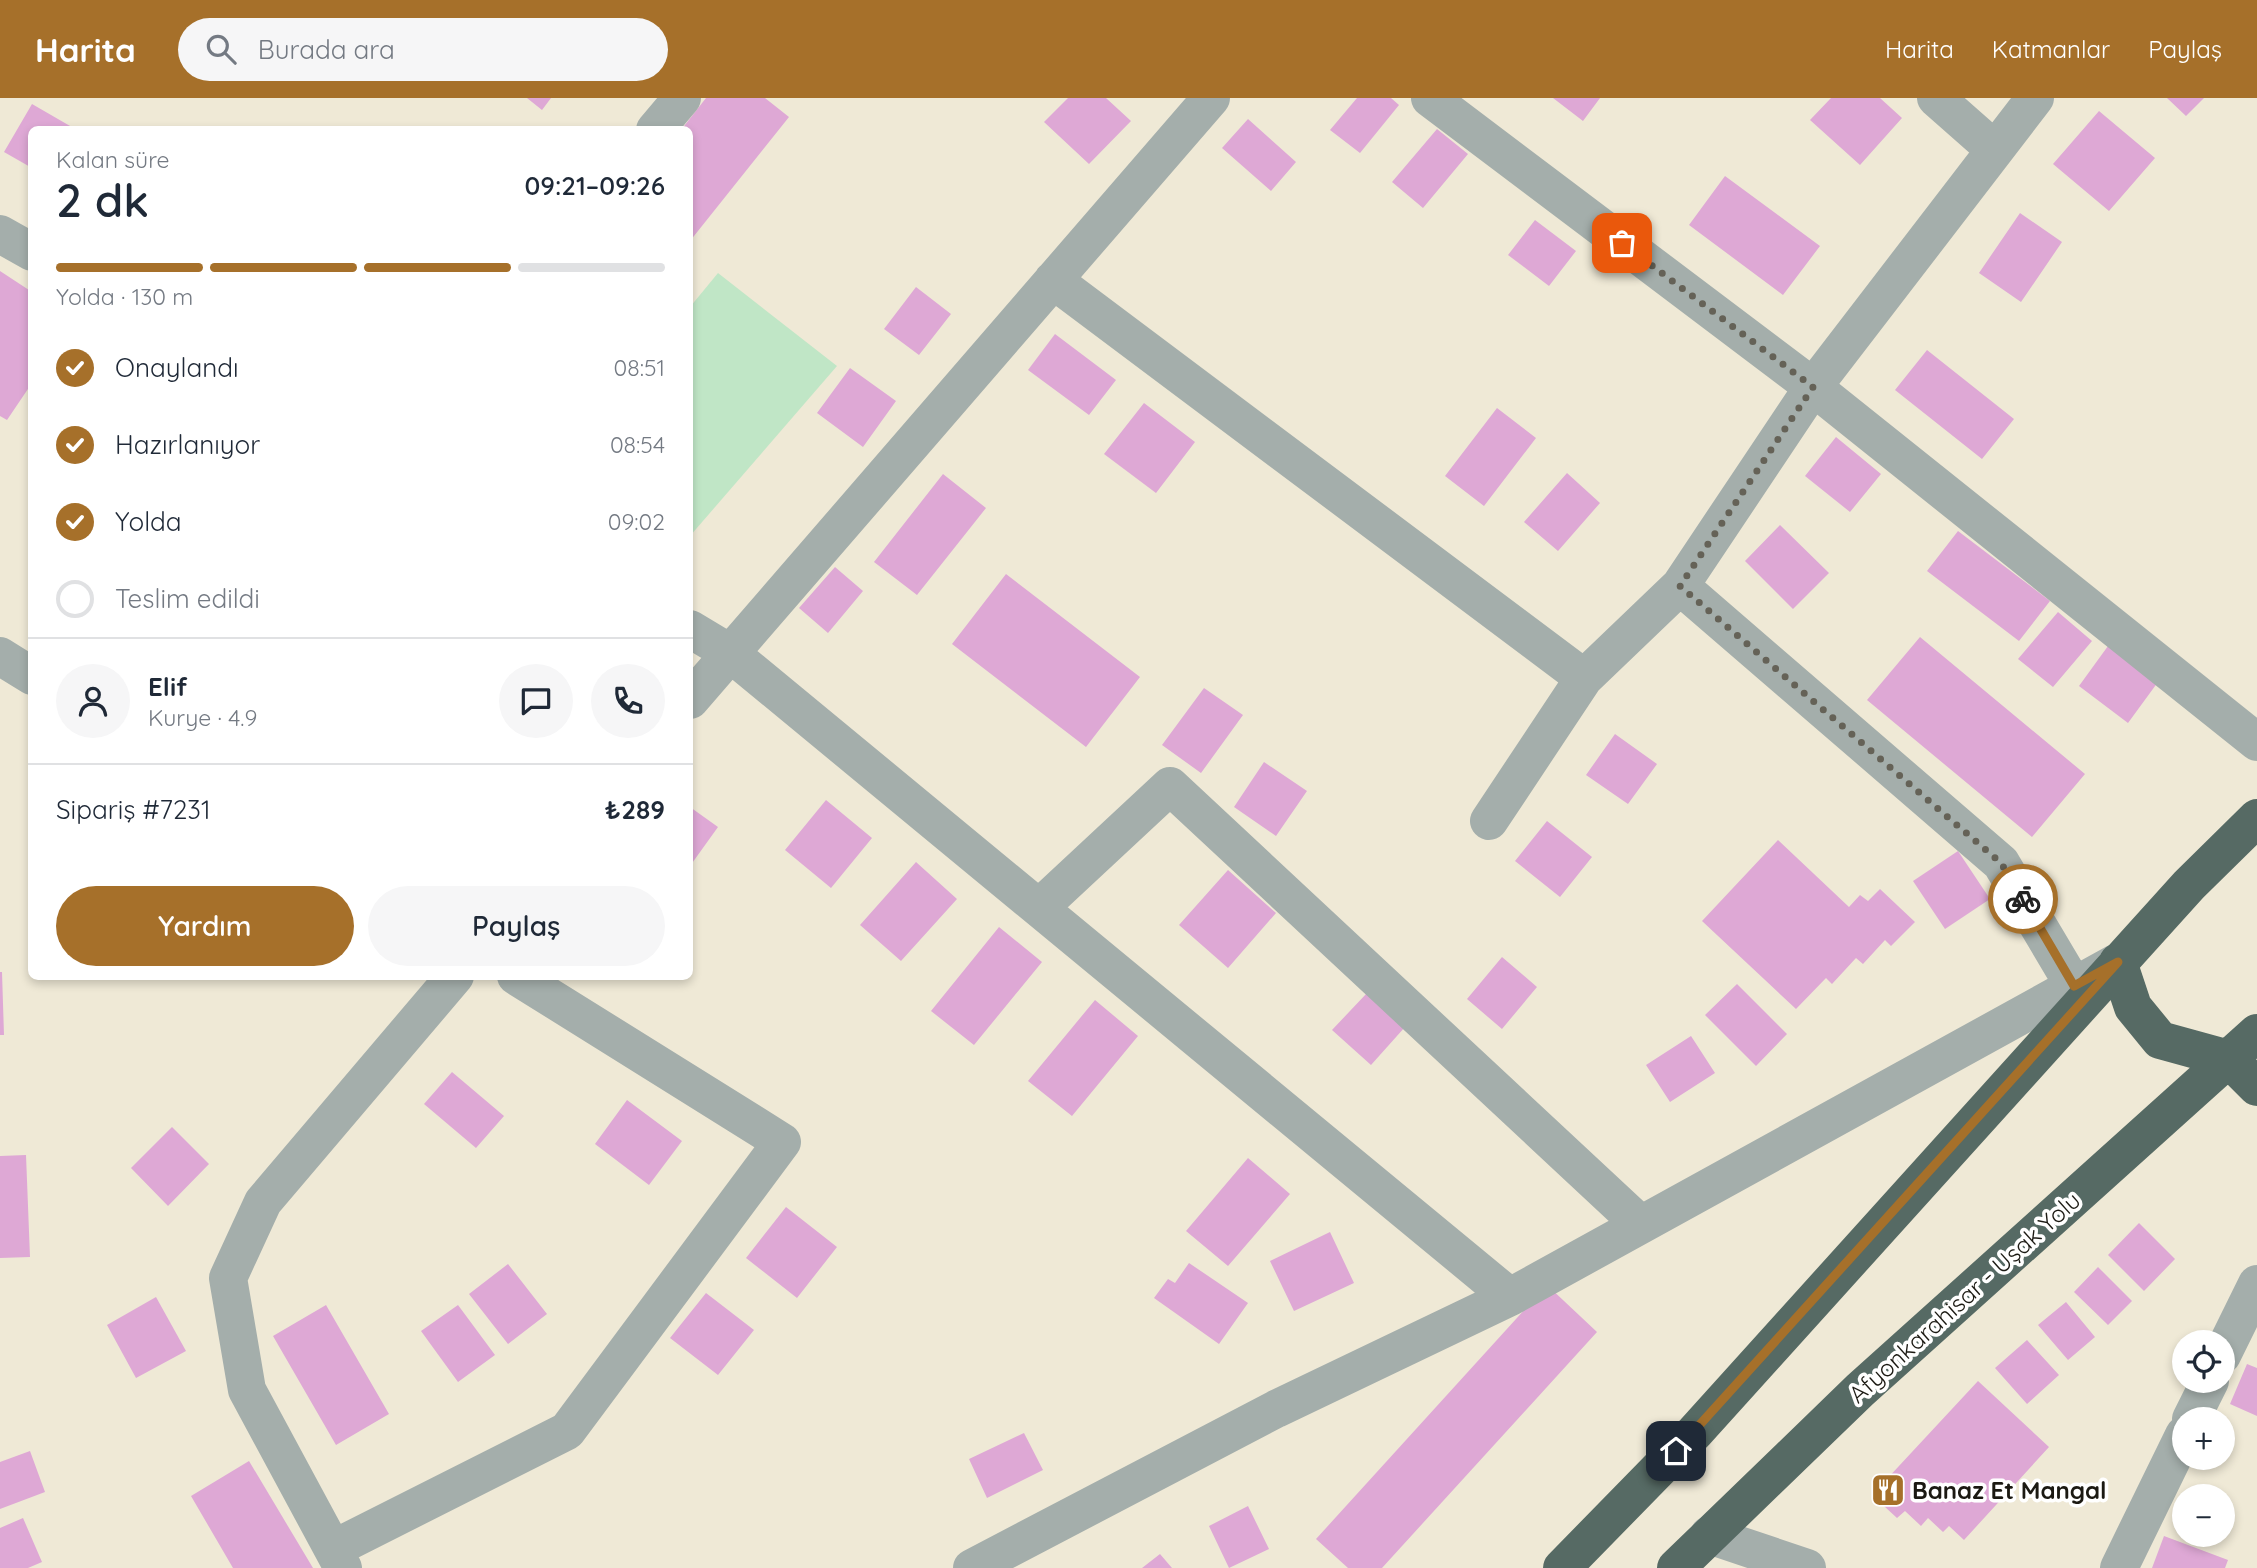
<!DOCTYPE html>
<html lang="tr">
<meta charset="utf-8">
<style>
:root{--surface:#fff;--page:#f6f6f7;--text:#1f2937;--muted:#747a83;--line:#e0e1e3;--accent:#a6702a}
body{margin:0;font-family:Quicksand,sans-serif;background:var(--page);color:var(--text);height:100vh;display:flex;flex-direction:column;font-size:26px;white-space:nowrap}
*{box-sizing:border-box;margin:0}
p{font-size:23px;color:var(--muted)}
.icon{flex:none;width:38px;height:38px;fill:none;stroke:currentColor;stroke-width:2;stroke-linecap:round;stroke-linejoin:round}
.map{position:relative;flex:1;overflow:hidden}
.panel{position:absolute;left:28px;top:28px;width:665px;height:854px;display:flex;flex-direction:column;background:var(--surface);border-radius:10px;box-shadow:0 4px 10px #0003}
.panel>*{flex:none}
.controls{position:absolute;left:2172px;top:1232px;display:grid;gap:14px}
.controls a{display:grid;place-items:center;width:63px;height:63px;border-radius:50%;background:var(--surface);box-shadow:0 4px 10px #0003;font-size:35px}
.pin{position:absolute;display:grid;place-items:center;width:60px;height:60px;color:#fff;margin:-30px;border-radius:14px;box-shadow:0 4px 10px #0006}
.courier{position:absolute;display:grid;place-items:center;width:70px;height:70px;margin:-35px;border:5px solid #a6702a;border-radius:50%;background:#fff;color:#222;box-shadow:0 2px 9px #0007}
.headline em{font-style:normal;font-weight:600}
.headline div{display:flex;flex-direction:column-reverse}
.headline{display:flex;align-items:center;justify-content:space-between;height:119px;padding:0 28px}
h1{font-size:46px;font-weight:600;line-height:52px}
.bar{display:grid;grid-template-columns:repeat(4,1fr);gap:10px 7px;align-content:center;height:84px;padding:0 28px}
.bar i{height:9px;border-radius:5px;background:var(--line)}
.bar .current{background:var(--accent)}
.bar p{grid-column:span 4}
.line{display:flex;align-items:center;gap:18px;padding:0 28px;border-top:2px solid var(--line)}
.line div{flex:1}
.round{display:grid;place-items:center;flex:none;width:74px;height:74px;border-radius:37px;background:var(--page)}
ol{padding:0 28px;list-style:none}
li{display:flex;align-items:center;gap:21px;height:77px}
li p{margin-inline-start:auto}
li .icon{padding:7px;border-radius:50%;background:var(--accent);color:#fff;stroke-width:4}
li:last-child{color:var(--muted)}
li i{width:38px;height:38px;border:4px solid var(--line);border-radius:50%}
.primary-button{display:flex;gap:14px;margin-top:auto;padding:14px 28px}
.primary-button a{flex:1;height:80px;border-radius:42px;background:var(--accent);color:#fff;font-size:28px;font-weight:600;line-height:80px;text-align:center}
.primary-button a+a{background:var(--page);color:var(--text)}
header{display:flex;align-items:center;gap:42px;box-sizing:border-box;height:98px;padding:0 35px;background:var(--accent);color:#fff}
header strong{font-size:33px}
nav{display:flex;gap:38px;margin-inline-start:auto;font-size:24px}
.search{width:490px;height:63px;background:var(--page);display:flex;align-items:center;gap:18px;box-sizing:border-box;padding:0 24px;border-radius:38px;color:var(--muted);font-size:26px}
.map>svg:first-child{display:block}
.green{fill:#c0e6c6}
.building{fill:#dea8d5}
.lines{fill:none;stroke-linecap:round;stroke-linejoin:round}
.minor{stroke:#a4aeab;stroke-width:38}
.highway{stroke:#566a64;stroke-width:38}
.done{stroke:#656257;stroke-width:7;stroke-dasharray:0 12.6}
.route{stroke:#a6702a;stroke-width:9}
.labels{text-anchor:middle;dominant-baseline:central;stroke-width:7;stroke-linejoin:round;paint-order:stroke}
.street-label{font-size:24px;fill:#1b1912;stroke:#fff}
.poi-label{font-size:24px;font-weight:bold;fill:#1b1912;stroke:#fff;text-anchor:start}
</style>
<header>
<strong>Harita</strong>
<div class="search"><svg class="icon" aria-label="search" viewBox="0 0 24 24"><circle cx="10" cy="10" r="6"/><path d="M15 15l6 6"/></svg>Burada ara</div>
<nav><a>Harita</a><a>Katmanlar</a><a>Paylaş</a></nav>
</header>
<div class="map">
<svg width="2257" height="1470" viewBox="0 0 2257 1470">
<rect width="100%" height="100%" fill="#efe9d6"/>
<path class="green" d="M718,175L837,268L690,438V209Z"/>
<path class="building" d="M527,0H551L542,12Z
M706,0H765L789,19L690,143V32H681Z
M1068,0H1106L1131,23L1089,66L1044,24Z
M1357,0H1391L1399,7L1360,55L1330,32Z
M1553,0H1600L1583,23Z
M1831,0H1880L1902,20L1860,67L1810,22Z
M2167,0H2204L2186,18Z
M32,6L77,32H32V70L4,54Z
M2099,13L2155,60L2109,113L2053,66Z
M1248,21L1296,64L1271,93L1222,50Z
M1437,31L1468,56L1423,110L1392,84Z
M1725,78L1820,148L1783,197L1689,127Z
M2020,115L2062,144L2021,204L1979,175Z
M1535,122L1576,153L1549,188L1508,157Z
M0,173L32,194V285L7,322L0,318Z
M916,189L951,216L919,257L884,231Z
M1055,236L1116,282L1089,317L1028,272Z
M1927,252L2014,321L1982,361L1895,292Z
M850,270L896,303L863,349L817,315Z
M1144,305L1195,344L1156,395L1104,356Z
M1497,310L1536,340L1484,408L1445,378Z
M1836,339L1881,376L1850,414L1805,378Z
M1567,375L1600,405L1558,453L1524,424Z
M943,376L986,410L917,497L874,464Z
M1780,427L1829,475L1793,511L1745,463Z
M1958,433L2050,503L2019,543L1927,473Z
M835,469L863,493L828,535L799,510Z
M1006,476L1140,579L1086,649L952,546Z
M2058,514L2092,543L2053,589L2018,561Z
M1920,539L2085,676L2032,739L1867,602Z
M2108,548L2158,584L2128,625L2079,588Z
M1204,590L1243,617L1201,675L1162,647Z
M1615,636L1657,666L1628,706L1586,677Z
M1264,664L1307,693L1276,738L1234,709Z
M826,702L872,740L831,790L785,752Z
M690,709L718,729L690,768Z
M1547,723L1592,759L1560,799L1515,763Z
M1778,742L1849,809L1860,797L1868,803L1880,791L1915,824L1891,848L1885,842L1863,866L1856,860L1832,886L1826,880L1796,911L1702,823Z
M1958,753L1990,801L1945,831L1913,783Z
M916,764L957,801L901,863L860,827Z
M1228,772L1276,815L1228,870L1179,827Z
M999,829L1042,864L974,947L931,913Z
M1502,859L1537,889L1502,931L1467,901Z
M0,874H2L4,937H0Z
M1737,886L1787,936L1756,968L1705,917Z
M1367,895L1405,929L1371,967L1332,932Z
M1095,902L1138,938L1072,1018L1028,983Z
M1691,938L1715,975L1670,1004L1646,967Z
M452,974L504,1018L476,1050L424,1006Z
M627,1002L682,1043L649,1087L595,1046Z
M172,1029L209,1066L168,1108L131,1070Z
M26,1057L30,1159L0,1160V1058Z
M1248,1060L1290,1096L1228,1168L1186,1133Z
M786,1109L837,1149L797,1200L746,1160Z
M2139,1125L2175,1161L2144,1193L2108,1157Z
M1330,1134L1354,1185L1294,1213L1270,1163Z
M1189,1165L1248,1205L1219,1246L1154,1200L1168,1181L1175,1185Z
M508,1166L547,1216L508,1246L469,1196Z
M2098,1169L2132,1203L2108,1227L2074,1194Z
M1547,1187L1597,1234L1382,1470H1348L1316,1441Z
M706,1195L754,1232L718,1277L670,1240Z
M156,1199L186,1253L136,1280L107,1227Z
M2066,1204L2095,1239L2068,1262L2038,1227Z
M326,1207L389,1316L336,1347L273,1238Z
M458,1207L495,1257L458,1284L421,1233Z
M2027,1242L2059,1277L2027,1306L1995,1270Z
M2247,1266L2257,1270V1318L2230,1306Z
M1978,1283L2049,1349L1964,1442L1949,1428L1943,1434L1928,1420L1921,1428L1905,1413L1897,1420L1872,1397Z
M1024,1335L1043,1372L987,1400L969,1361Z
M30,1353L45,1394L0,1411V1364Z
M249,1363L313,1470H233L191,1398Z
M1248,1408L1269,1451L1229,1470L1209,1428Z
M23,1420L42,1464L28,1470H0V1430Z
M2164,1438L2228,1462L2225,1470H2152Z
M1160,1456L1172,1470H1142Z"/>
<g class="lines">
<path class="minor" d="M1430,0L1813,289L2257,644
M1936,0L1995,52
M655,32L682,0
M0,136L32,154
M1053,182L1584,580
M1680,488L1813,289L2035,0
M690,531L730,555L1510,1199
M0,558L32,578
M690,602L1211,0
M1489,723L1584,580L1680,488L2001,765L2074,888
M1039,810L1170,688L1641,1127
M2222,1257L2257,1186
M2191,1321L2210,1283
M1709,1437L1807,1470
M333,1451L567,1333L782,1044L516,878
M343,1470L247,1292L228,1180L263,1104L455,878
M972,1470L1276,1311L1510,1199L2116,865
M2119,1470L2184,1337"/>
<path class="highway" d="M2118,864L2133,909L2160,942L2229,961L2257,989
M1562,1470L1695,1334L2189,787L2257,720
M1676,1470L1860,1292L2257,935"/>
</g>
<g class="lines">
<path class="done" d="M1622,145L1813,289L1680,488L2001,765L2023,801"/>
<path class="route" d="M1676,1353L2118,864L2074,888L2023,801"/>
</g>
<defs>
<g id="restaurant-square" transform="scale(1.75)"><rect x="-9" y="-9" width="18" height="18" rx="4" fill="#a6702a" stroke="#fff"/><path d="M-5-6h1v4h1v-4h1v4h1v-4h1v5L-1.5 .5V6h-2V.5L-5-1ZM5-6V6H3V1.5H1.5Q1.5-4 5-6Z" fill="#fff"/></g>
</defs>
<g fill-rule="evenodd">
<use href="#restaurant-square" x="1888" y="1392"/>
</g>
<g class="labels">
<g class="street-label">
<text transform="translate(1964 1199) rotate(-42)">Afyonkarahisar - Uşak Yolu</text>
</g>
<g class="poi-label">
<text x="1912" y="1392">Banaz Et Mangal</text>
</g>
</g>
</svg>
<div class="controls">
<a><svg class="icon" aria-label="locate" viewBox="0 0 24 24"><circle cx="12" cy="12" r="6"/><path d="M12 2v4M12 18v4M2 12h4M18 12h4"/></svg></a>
<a>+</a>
<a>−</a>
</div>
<div class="pin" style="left:1622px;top:145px;background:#ea580c"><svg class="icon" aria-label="bag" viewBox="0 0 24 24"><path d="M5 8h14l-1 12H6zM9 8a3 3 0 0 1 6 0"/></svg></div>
<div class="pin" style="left:1676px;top:1353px;background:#1f2937"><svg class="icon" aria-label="home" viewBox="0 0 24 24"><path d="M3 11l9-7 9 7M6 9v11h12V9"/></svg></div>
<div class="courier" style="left:2023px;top:801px"><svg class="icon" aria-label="bike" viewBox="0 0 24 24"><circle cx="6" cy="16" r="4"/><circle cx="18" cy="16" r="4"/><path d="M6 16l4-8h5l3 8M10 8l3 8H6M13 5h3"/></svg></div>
<section class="panel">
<div class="headline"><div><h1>2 dk</h1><p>Kalan süre</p></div><em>09:21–09:26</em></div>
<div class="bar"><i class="current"></i><i class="current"></i><i class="current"></i><i></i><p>Yolda · 130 m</p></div>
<ol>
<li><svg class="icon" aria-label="check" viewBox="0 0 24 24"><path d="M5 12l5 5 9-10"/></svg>Onaylandı<p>08:51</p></li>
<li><svg class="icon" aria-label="check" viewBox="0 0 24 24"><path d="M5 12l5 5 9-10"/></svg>Hazırlanıyor<p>08:54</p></li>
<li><svg class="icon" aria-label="check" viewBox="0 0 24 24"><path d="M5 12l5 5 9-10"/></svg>Yolda<p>09:02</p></li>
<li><i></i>Teslim edildi</li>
</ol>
<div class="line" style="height:126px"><a class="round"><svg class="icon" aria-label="person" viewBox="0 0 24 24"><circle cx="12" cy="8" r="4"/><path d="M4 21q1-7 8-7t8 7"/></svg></a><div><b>Elif</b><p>Kurye · 4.9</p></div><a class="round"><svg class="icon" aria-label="chat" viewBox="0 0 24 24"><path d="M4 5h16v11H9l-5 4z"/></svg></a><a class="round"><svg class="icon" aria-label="phone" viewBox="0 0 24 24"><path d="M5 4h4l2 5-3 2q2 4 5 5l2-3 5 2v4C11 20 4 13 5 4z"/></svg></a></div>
<div class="line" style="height:91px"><div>Sipariş #7231</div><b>₺289</b></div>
<div class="primary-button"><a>Yardım</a><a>Paylaş</a></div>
</section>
</div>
